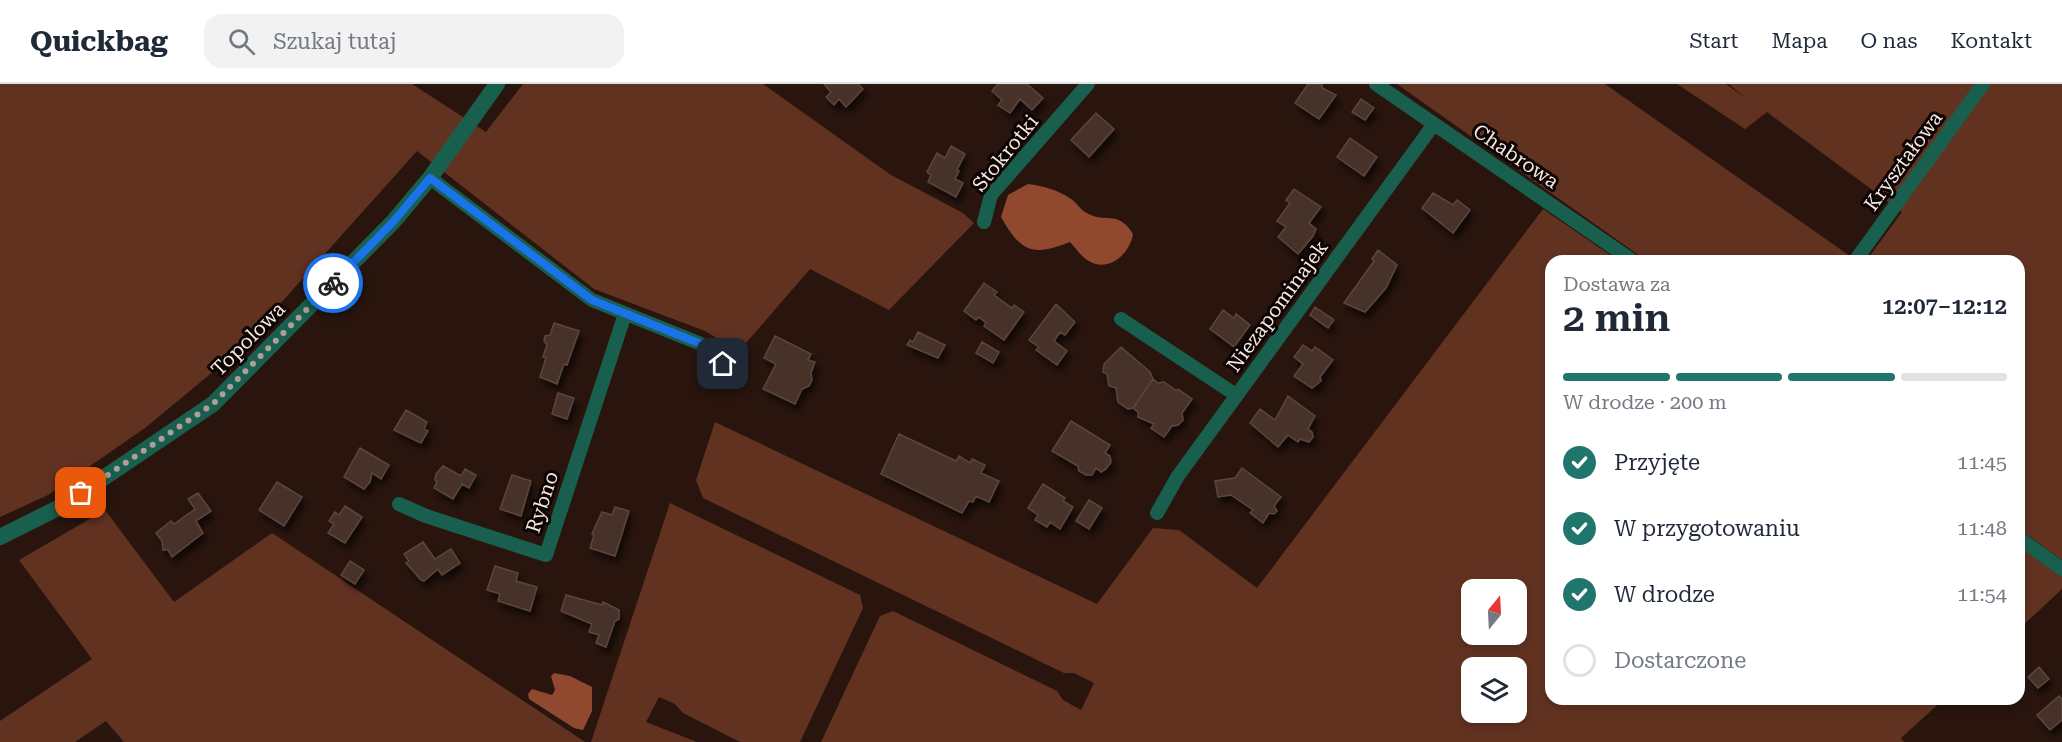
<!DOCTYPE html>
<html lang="pl">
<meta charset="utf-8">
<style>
:root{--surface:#fff;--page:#f2f2f3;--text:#1f2937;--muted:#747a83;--line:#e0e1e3;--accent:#20766d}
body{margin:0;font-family:"Roboto Serif",serif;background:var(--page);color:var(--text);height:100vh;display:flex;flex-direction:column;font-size:22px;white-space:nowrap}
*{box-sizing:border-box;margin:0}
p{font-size:20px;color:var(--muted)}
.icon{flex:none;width:33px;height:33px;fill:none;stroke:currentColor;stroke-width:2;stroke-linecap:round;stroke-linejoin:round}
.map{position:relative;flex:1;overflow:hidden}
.details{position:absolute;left:1545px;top:171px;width:480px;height:450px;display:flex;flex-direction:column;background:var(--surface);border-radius:18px;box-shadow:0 3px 9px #0003}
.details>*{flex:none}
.needle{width:39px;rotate:18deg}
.controls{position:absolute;left:1461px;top:495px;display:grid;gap:12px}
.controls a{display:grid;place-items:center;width:66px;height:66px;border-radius:12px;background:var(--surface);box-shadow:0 3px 9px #0003;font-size:30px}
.pin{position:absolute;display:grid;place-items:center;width:51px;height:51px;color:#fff;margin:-26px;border-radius:12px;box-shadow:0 3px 9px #0006}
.courier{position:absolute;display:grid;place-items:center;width:60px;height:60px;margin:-30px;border:4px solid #1a73e8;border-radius:50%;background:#fff;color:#222;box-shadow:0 2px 8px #0007}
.headline em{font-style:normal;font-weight:600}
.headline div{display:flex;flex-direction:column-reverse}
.headline{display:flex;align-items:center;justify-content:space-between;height:102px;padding:0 18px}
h1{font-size:39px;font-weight:600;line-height:45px}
.bar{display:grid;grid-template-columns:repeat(4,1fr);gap:9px 6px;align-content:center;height:72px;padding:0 18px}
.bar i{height:8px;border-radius:4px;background:var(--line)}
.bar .active{background:var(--accent)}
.bar p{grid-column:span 4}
ol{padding:0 18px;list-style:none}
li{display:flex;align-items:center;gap:18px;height:66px}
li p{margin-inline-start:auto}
li .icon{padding:6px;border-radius:50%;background:var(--accent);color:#fff;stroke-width:4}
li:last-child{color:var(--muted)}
li i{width:33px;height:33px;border:3px solid var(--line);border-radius:50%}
header{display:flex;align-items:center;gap:36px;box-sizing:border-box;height:84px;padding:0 30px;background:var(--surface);border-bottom:2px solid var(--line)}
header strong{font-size:28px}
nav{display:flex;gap:33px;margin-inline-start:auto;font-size:21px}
.search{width:420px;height:54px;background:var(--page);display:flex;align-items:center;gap:15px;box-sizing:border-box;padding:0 21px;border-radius:18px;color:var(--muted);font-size:22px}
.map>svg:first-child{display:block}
.green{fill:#623221;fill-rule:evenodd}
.water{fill:#90492f}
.building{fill:#47312a;stroke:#5d453d;stroke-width:1.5;filter:url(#shadow)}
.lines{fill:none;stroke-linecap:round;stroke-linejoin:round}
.minor{stroke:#195f4e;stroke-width:14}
.tertiary{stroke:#195f4e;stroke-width:16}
.done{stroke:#af9e98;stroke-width:6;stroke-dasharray:0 10.8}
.route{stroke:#1a73e8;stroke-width:8}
.labels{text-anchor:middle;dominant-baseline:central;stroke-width:6;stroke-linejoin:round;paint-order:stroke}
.street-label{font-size:20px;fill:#f7e8e3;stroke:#0b0403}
</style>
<header>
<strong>Quickbag</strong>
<div class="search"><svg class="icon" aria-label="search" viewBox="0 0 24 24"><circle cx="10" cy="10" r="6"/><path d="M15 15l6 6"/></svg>Szukaj tutaj</div>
<nav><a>Start</a><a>Mapa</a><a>O nas</a><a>Kontakt</a></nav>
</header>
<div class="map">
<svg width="2062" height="658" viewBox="0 0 2062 658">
<defs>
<filter id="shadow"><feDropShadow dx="3.5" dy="6" stdDeviation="3" flood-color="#0009"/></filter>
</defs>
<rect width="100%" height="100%" fill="#29150e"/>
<path class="green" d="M0,0H412L486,48L523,0H763L891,91L963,129L974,139L889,226L810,185L739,267L705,247L594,205L417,67L237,268L145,344L48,411L0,433Z
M1397,0H1605L1857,177H1647Z
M1677,0H1726L1747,15L1729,0H2062V476L2019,445V177H1866L1902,128L1767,28L1745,45Z
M1543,125L1619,177H1551V615H1944L1901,654L1904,658H821L880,532L893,527L1057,607L1063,616L1081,626L1094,599L1074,589H1064L703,414L696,396L715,338L1097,520L1153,444L1179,446L1257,504ZM1472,506H1516V550H1472ZM1472,584H1516V628H1472Z
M670,419L860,511L863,524L800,658H740L683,629L675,620L659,613L646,638L697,658H591Z
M105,426L174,518L272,449L585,658H124L106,637L75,658H0V637L92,575L19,476Z
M2019,459L2062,490V505L2019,545Z"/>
<path class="water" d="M1028,100C1044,102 1058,106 1071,115C1077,119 1080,125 1085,128C1105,141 1117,124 1133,150C1130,170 1108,190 1087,176C1080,171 1075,163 1070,158C1032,173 1021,168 1001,133L1008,111Z
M554,589L570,592L592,603V627L583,646L574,644L529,615L528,610L532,605L552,611L555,606L551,592Z"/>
<path class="building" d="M824,0H858L863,5L846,23L839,15L834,21L826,13L831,8Z
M998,0H1027L1043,14L1032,26L1020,15L1010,29L998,21L1002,16L992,7Z
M1308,0H1322V4L1336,11L1319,35L1295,19Z
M1361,15L1374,24L1365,36L1352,28Z
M1096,29L1114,45L1089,73L1071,56Z
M1350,54L1377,73L1364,92L1337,73Z
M951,62L965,70L957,86L959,87L955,95L963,99L956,113L928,98L931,91L927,88L937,69L945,74Z
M1294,105L1321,123L1309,139L1316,145L1313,152L1298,170L1278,153L1286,143L1277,137L1290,119L1286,116Z
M1433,109L1453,121L1457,116L1470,126L1453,149L1422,124Z
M1378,166L1397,181L1386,204L1365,228L1344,219L1374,177L1372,175Z
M984,199L997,208L994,211L1012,224L1014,221L1024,228L1004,256L984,242L986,239L979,233L976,236L964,227Z
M1056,220L1075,238L1065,251L1060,248L1054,257L1067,267L1057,281L1036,266L1039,263L1029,256Z
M1315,223L1334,236L1328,244L1310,231Z
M1223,226L1234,234L1236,230L1250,241L1234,263L1210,245Z
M554,239L579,247L567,281L564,280L557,300L540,293L546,274L543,273L547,261L544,257L545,252L550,251Z
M918,248L945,261L938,274L907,261L910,256L913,258Z
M775,252L811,270L808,276L815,278L811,289L812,296L809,302L802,305L795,320L763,305L776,280L764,274Z
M982,258L999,268L993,279L976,269Z
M1303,261L1312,267L1315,263L1333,276L1320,293L1321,297L1312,304L1294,292L1303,280L1294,273Z
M1121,263L1150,288L1153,295L1133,324L1128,325L1118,318L1116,304L1109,302L1107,290L1103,288L1104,280Z
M1153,295L1158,299L1164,298L1177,307L1178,305L1192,315L1182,329L1183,336L1178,341L1172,342L1164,353L1151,344L1154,340L1138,333V328L1133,324Z
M558,309L574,314L567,335L552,330Z
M1288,312L1315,332L1308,345L1312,348L1313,353L1309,358L1300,355L1298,358L1288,351L1278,363L1250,339L1260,325L1275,336Z
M406,326L427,338L424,345L428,347L421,359L394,346Z
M1071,337L1110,361L1105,369L1110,372L1111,378L1106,385L1101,388L1096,384L1092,391H1086L1079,387L1078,382L1052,367Z
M899,350L956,377L959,372L970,379L972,375L985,381L981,389L999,397L989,418L976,412L973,418L969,417L962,429L881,390Z
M360,364L389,381L381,395L372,389L370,398L364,405L344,393Z
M443,382L461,392L465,385L476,391L469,404L462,400L453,415L434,404L437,398L435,396L436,390Z
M1242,384L1281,413L1274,422L1277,427L1274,430L1269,429L1263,439L1250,429L1253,426L1231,411L1218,413L1215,397L1235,394Z
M512,391L531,397L521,432L500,425Z
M277,398L302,413L284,442L259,426Z
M1043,400L1065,414L1063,417L1073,423L1060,445L1050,438L1047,443L1035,436L1038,431L1028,424Z
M198,409L211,427L196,437L203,449L172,473L168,466H163L162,457L156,449L171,437L174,440L195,425L188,415Z
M1089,416L1102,424L1089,445L1076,437Z
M345,422L362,433L345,459L328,449L334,440L329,437L335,428L339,431Z
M615,423L629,427L615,472L590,464L594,451L592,450L602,428L612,431Z
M423,458L435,475L451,465L460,479L442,491L438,485L424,497L421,496L406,479L409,477L404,470Z
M350,477L364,486L355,500L341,491Z
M495,482L518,489L516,497L537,503L530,527L498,517L500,510L487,506Z
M566,511L602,521L603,518L619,526V535L615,537L606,563L596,559L599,551L589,548L592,540L561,527Z
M2039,583L2049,595L2038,604L2028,593Z
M2059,612L2062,615V636L2050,646L2037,631Z"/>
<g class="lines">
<path class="minor" d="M1376,0L1633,177
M430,94L592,216L701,260L723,281
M984,138L991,111L1088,0
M1855,177L1983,0
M1121,235L1236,311
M399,420L426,432L546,471L625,230
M1157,429L1178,392L1434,40
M2019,454L2062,485"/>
<path class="tertiary" d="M0,453L62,422L213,320L393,138L430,94L497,0"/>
</g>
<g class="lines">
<path class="done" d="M81,409L213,320L333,199"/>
<path class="route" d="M333,199L393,138L430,94L592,216L701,260L723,280"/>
</g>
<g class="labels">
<g class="street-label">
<text transform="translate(1005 69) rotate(-51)">Stokrotki</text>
<text transform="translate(1516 72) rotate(34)">Chabrowa</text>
<text transform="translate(1903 77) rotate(-54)">Kryształowa</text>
<text transform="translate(1277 222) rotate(-54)">Niezapominajek</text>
<text transform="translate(248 255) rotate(-45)">Topolowa</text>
<text transform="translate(542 418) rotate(-72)">Rybno</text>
</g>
</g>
</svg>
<div class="controls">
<a><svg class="needle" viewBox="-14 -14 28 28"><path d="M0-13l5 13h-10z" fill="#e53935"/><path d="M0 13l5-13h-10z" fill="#747a83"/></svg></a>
<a><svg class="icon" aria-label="layers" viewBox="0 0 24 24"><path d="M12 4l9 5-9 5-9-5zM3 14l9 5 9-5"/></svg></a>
</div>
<div class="pin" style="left:81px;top:409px;background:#ea580c"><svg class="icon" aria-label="bag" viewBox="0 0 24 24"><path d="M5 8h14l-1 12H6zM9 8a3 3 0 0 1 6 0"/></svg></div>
<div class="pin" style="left:723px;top:280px;background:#1f2937"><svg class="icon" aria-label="home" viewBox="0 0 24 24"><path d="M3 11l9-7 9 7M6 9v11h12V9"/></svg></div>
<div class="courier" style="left:333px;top:199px"><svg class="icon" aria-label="bike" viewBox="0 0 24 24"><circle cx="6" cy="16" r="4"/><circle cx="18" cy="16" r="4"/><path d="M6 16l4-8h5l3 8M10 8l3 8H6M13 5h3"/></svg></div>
<section class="details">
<div class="headline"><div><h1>2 min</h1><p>Dostawa za</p></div><em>12:07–12:12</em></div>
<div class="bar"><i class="active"></i><i class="active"></i><i class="active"></i><i></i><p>W drodze · 200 m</p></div>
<ol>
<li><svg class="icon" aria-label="check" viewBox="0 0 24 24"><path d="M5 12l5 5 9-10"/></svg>Przyjęte<p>11:45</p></li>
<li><svg class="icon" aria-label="check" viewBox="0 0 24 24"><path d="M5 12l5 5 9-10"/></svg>W przygotowaniu<p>11:48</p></li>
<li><svg class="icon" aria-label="check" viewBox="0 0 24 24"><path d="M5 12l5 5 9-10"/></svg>W drodze<p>11:54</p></li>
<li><i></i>Dostarczone</li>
</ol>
</section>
</div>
